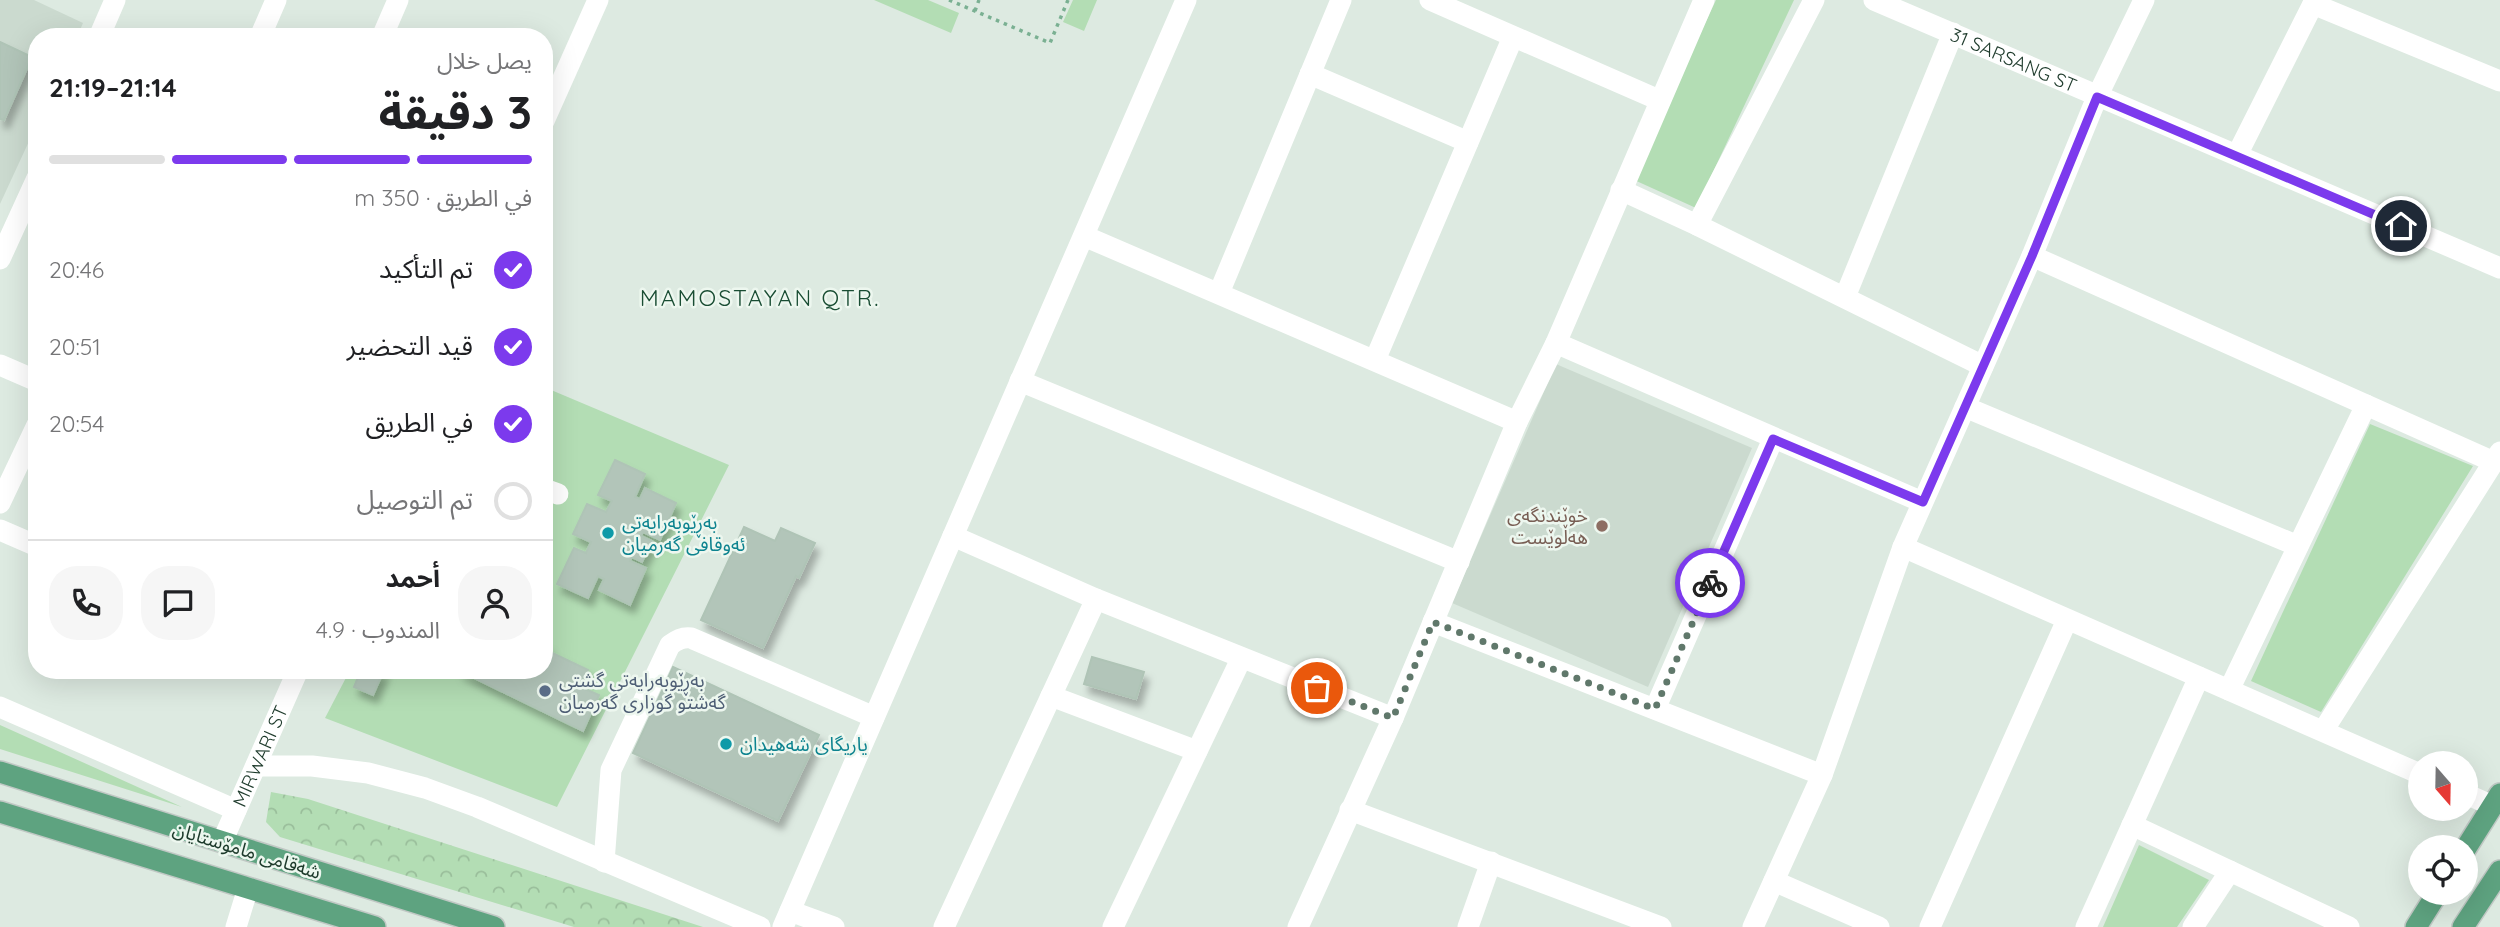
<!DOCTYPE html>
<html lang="ar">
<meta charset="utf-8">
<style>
:root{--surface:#fff;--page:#f6f6f6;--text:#202124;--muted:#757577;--line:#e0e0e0;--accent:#7c3aed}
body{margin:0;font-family:Quicksand,"Noto Sans Arabic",sans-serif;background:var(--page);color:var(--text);direction:rtl;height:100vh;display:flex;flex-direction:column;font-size:26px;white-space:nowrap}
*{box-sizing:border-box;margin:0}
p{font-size:23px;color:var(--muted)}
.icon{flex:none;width:38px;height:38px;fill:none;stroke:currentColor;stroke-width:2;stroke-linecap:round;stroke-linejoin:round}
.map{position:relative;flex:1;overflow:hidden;direction:ltr}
.side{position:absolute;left:28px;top:28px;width:525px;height:651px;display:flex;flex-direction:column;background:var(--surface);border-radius:28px;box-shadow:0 7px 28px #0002;direction:rtl}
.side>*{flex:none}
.needle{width:46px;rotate:160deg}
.buttons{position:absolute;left:2408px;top:751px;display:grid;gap:14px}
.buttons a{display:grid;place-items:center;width:70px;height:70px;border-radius:50%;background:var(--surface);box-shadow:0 7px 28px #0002;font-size:35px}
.pin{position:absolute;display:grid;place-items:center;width:60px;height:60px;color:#fff;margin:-30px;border:4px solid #fff;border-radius:50%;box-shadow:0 2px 7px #0007}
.courier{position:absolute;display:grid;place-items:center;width:70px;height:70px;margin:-35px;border:5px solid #7c3aed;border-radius:50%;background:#fff;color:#222;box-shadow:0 2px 9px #0007}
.head em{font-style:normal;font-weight:700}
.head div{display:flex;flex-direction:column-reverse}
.head{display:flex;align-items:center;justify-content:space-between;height:119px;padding:0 21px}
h1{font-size:46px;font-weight:700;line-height:52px}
.bar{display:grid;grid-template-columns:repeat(4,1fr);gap:10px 7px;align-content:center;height:84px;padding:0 21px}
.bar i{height:9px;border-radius:5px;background:var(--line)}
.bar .active{background:var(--accent)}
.bar p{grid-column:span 4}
.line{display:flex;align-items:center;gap:18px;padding:0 21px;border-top:2px solid var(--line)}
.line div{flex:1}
.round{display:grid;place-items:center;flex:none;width:74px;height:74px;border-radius:28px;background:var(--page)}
ol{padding:0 21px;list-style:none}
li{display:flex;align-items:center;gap:21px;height:77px}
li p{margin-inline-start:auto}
li .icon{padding:7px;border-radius:50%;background:var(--accent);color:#fff;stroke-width:4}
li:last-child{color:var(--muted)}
li i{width:38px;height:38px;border:4px solid var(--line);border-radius:50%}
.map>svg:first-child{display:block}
.built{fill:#cbdacf}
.forest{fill:url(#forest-crowns)}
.green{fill:#b3ddb4}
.building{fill:#b2c5b9;stroke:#afc4b6;stroke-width:2;filter:url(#shadow)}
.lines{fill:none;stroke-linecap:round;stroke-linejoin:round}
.major-casing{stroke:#c0c8c4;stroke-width:24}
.path{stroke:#7ab092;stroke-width:3.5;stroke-dasharray:3.5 5;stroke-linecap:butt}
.minor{stroke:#fff;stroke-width:21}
.major{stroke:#5ea380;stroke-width:21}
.done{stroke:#60786b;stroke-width:7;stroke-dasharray:0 12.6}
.route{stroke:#7c3aed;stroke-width:9}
.education-dot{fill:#8d6e63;stroke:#edf7ef;stroke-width:2.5}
.culture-dot{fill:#0f9aa8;stroke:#edf7ef;stroke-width:2.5}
.service-dot{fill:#5c6f8a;stroke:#edf7ef;stroke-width:2.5}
.labels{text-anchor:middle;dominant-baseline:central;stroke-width:5;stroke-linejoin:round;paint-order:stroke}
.street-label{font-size:19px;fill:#1d3a2b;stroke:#edf7ef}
.education-label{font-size:19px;fill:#785e54;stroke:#edf7ef;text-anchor:end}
.culture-label{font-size:19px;fill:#0d838f;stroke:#edf7ef;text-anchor:start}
.service-label{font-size:19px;fill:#4e5e75;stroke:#edf7ef;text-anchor:start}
.quarter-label{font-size:23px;letter-spacing:2px;fill:#194d33;stroke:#edf7ef}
</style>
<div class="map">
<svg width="2500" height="927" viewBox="0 0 2500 927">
<defs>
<pattern id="forest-crowns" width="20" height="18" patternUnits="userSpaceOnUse" patternTransform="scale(1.75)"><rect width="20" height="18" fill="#b3ddb4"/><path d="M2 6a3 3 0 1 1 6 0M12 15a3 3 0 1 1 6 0" fill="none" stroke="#9abe9b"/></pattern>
<filter id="shadow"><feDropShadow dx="4.5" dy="8" stdDeviation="3.5" flood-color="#0004"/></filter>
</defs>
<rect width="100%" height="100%" fill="#ddeae1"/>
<path class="built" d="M0,0H34L83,23L77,37H37V124L0,204Z
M1556,364L1752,448L1648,687L1452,603Z"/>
<path class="forest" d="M271,792L308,799L703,927H574L280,837L266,822Z"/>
<path class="green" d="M874,0H928L959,13L951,33Z
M1073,0H1097L1084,31L1063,22Z
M1716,0H1794L1696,208L1632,179Z
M544,387L729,465L557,807L325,718L350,670H544Z
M2370,424L2473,466L2321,712L2251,681Z
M0,725L182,807L0,749Z
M2139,845L2209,880L2177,927H2103Z"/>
<path class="building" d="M0,42L32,57L4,120L0,119Z
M615,460L645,474L635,497L640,499L645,488L676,503L660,540L643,532L641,536L652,541L642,562L632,557L630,561L646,568L630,605L599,590L604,579L598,576L588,598L557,584L574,548L586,553L591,542L573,534L587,504L606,512L612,501L598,495Z
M744,527L775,541L781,528L815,543L799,578L796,576L763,648L701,620Z
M544,644L548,646L546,650L588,670L580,687L599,695L583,731L458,670H544Z
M1092,657L1144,672L1136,699L1084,684Z
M673,667L819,735L778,821L633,753Z
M361,670H384L373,695L354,687Z"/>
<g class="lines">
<g class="major-casing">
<path id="major" d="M0,772L494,927
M0,812L375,927
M2466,848L2500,794
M2416,927L2438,892
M2463,927L2500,871"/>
</g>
<path class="path" d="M949,0L1050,43L1068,0
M975,11L979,0"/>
<g class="minor">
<path d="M1430,0L1659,100"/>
<path id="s1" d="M1874,0L2500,268"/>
<path d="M2313,4L2500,81"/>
<path d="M99,37L115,0"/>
<path d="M260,37L276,0"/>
<path d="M382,37L398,0"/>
<path d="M1310,74L1468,142"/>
<path d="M544,121L598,0"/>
<path d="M2237,155L2315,0"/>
<path d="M1621,190L1697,225L1983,366"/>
<path d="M1697,225L1814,0"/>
<path d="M1084,236L1517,422"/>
<path d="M2032,256L2494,462"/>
<path d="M0,259L37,178"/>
<path d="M1219,293L1341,0"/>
<path d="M1845,297L1953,33"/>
<path d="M1556,343L1922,502"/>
<path d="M1375,360L1513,37"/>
<path d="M0,365L37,381"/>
<path d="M1020,381L1459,562"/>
<path d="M1965,407L2298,546"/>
<path d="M544,489L558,494"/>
<path d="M0,503L37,425"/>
<path d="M0,530L37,546"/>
<path d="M953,536L1096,599L1393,718"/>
<path d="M1903,547L2420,774"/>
<path d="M1433,622L1822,775"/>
<path d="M2229,690L2366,405"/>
<path d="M1051,696L1197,751"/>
<path d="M0,707L236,810"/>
<path d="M1655,709L1773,439"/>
<path d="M2323,731L2500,452"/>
<path d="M256,766H312L368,773L425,788L477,807L760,927"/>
<path d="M2466,794L2493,806"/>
<path d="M1350,810L1661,927"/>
<path d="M2132,825L2349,927"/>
<path id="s2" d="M222,842L298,670"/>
<path d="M604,862L611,770L670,645C677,640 682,637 691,638L874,717"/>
<path d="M1774,881L1879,927"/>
<path d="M790,911L834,927"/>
<path d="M236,927L248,888"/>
<path d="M783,927L1186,0"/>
<path d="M944,927L1096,599"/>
<path d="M1113,927L1241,659"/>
<path d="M1298,927L1393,718L1517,422L1556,343L1704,0"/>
<path d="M1468,927L1491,862"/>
<path d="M1753,927L1822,775L1903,547L2032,256L2097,97L2144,0"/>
<path d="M1930,927L2067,620"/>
<path d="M2086,927L2199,677"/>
<path d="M2193,927L2230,871"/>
</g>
<use href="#major" class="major"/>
</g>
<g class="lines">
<path class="done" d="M1317,688L1393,718L1433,622L1655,709L1710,583"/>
<path class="route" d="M1710,583L1773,439L1923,502L2032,256L2097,97L2401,226"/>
</g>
<circle class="education-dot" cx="1602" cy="526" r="7"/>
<g class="culture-dot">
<circle cx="608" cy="533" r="7"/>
<circle cx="726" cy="744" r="7"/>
</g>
<circle class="service-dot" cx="545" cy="691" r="7"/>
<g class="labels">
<g class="street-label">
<text stroke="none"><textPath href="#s1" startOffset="152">31 SARSANG ST</textPath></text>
<text stroke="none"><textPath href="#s2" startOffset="94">MIRWARI ST</textPath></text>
<text transform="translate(247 850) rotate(17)">شەقامی مامۆستایان</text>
</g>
<g class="education-label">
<text x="1588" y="515">خوێندنگەی<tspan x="1588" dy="22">هەڵوێست</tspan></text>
</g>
<g class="culture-label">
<text x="622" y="522">بەڕێوبەرایەتی<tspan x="622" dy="22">ئەوقافی گەرمیان</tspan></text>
<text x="740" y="744">یاریگای شەهیدان</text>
</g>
<g class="service-label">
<text x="559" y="680">بەڕێوبەرایەتی گشتی<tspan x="559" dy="22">گەشتو گوزاری گەرمیان</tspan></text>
</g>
<g class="quarter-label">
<text x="760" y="297">MAMOSTAYAN QTR.</text>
</g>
</g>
</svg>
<div class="buttons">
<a><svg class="needle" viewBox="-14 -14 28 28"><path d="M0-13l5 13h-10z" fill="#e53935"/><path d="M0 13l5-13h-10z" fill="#757577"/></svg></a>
<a><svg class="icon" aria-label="locate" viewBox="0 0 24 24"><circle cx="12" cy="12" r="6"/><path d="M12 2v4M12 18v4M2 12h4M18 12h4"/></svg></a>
</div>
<div class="pin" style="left:1317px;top:688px;background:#ea580c"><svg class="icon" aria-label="bag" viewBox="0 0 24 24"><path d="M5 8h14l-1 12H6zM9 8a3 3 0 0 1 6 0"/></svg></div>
<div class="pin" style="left:2401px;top:226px;background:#1f2937"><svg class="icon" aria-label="home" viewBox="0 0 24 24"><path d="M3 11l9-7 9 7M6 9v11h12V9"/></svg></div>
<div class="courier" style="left:1710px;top:583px"><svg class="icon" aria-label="bike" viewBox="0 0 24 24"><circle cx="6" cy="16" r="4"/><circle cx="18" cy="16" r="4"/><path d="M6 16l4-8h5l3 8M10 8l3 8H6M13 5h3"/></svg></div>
<section class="side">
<div class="head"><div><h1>3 دقيقة</h1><p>يصل خلال</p></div><em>21:14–21:19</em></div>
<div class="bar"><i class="active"></i><i class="active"></i><i class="active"></i><i></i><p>في الطريق · 350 m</p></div>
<ol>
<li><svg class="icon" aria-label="check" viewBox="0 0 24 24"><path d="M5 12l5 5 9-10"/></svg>تم التأكيد<p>20:46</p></li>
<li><svg class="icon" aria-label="check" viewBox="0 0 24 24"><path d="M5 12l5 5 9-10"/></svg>قيد التحضير<p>20:51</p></li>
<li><svg class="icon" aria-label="check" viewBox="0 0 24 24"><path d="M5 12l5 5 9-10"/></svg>في الطريق<p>20:54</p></li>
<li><i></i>تم التوصيل</li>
</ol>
<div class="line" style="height:126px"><a class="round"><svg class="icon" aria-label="person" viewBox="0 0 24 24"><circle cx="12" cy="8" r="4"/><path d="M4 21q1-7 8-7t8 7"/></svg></a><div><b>أحمد</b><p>المندوب · 4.9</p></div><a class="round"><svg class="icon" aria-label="chat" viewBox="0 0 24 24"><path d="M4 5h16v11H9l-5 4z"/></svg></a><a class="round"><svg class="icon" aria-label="phone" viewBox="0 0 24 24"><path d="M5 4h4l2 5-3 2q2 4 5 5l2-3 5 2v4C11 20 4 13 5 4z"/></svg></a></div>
</section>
</div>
